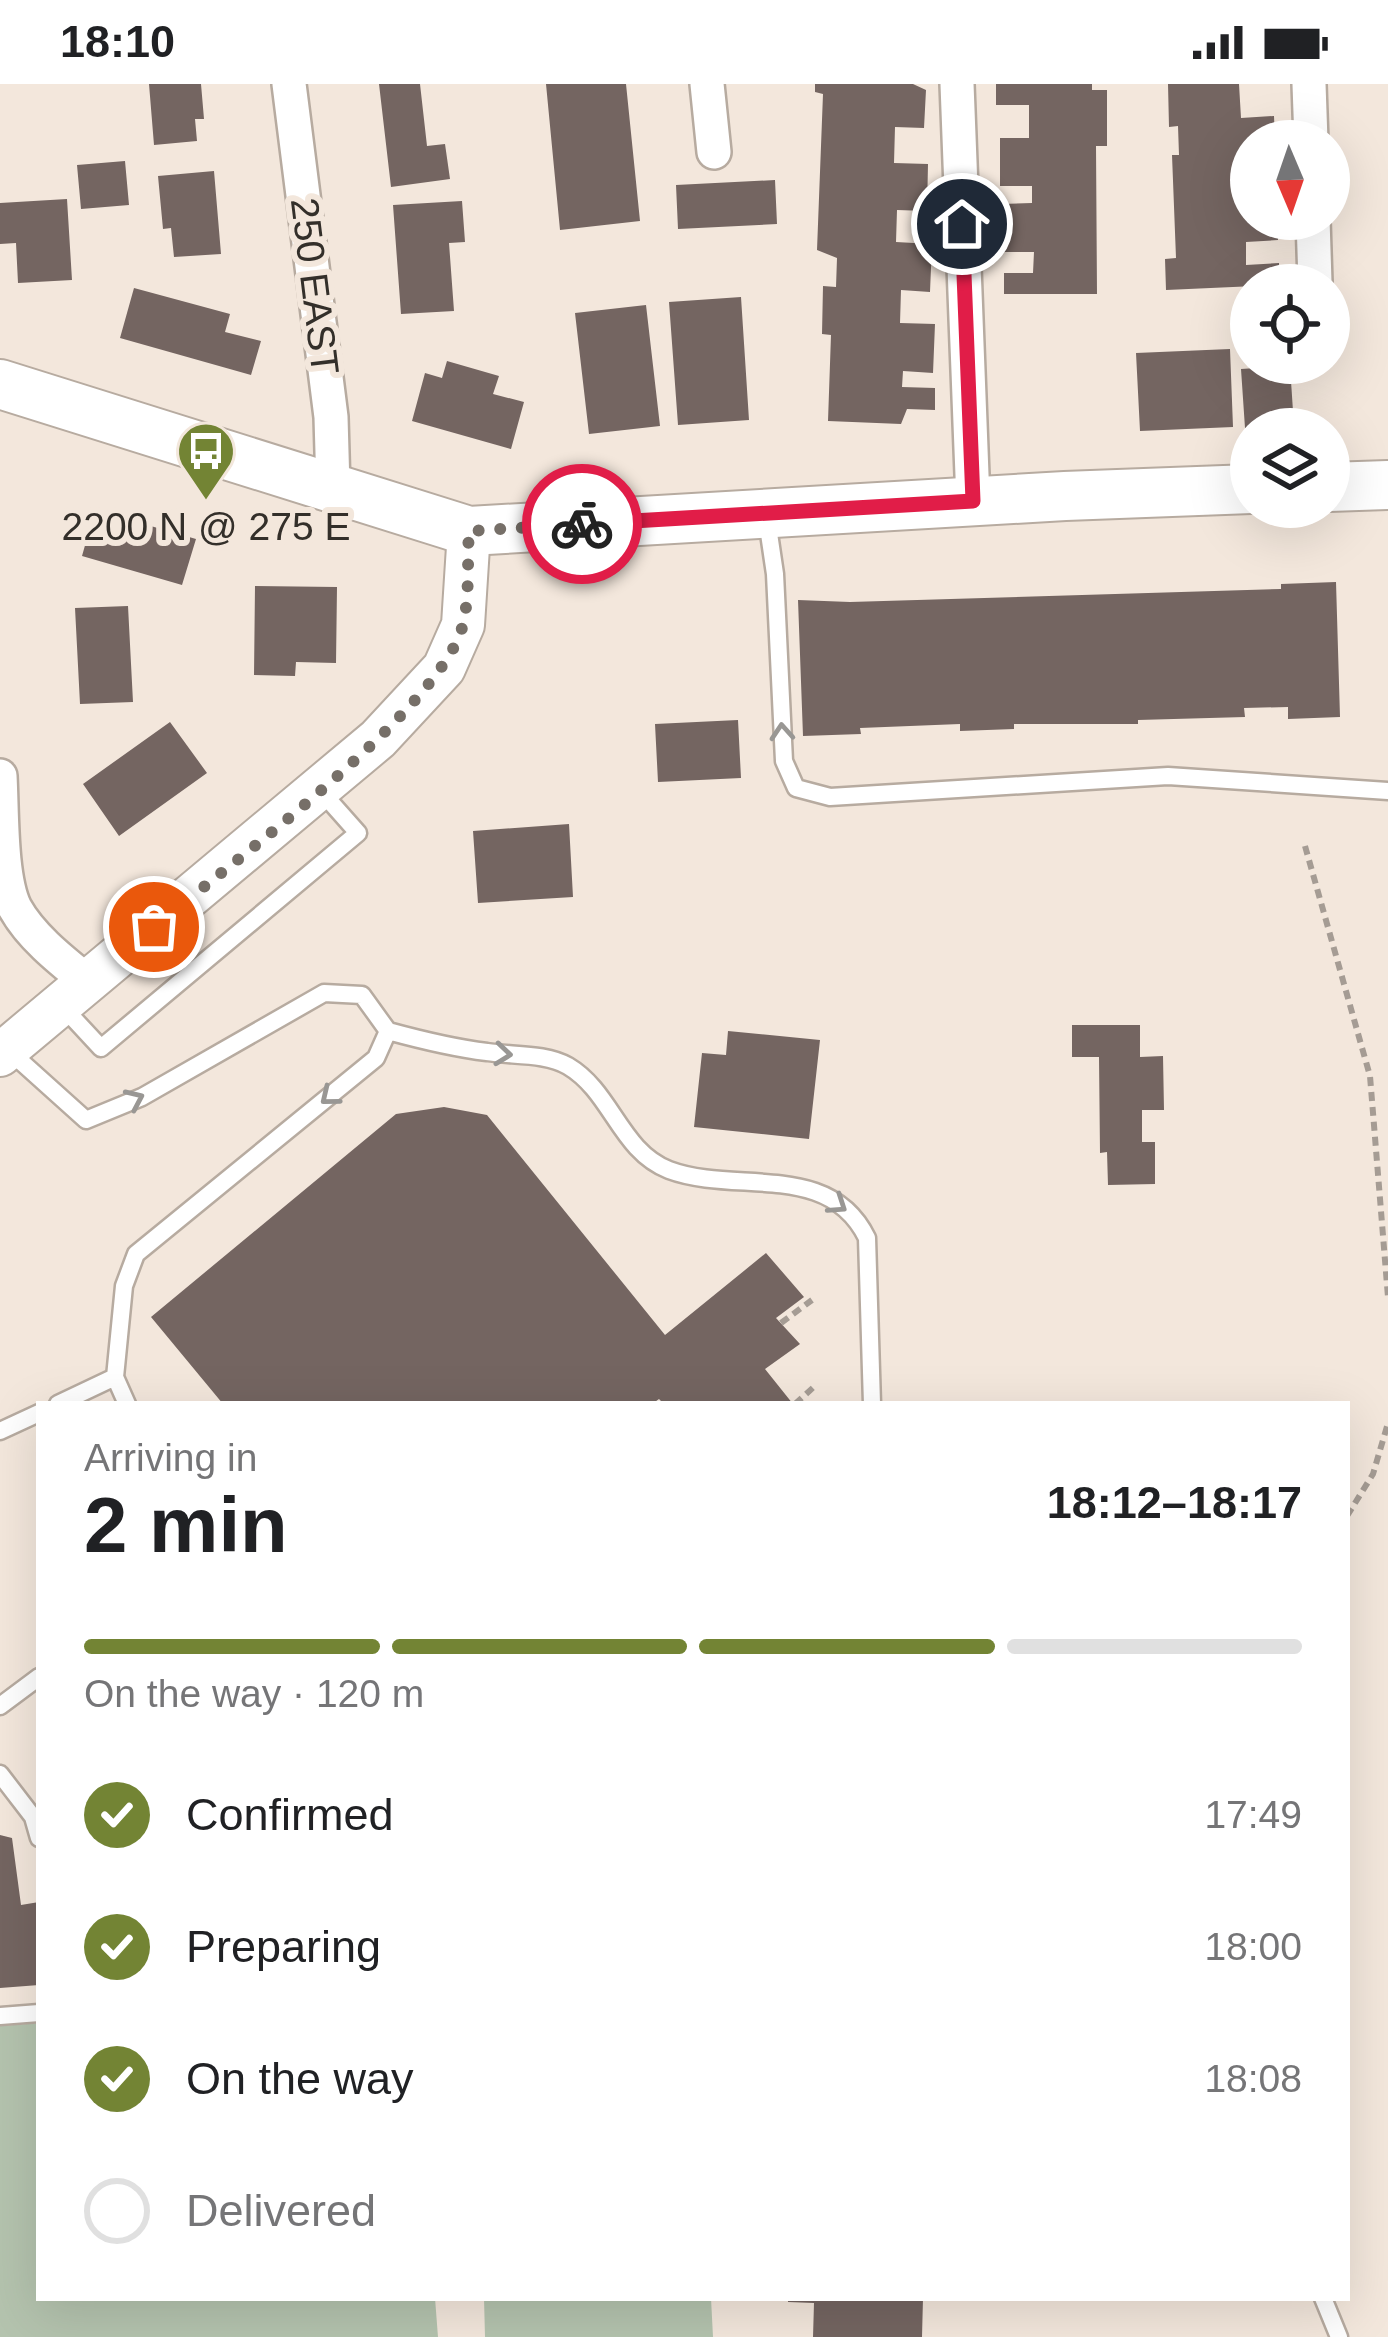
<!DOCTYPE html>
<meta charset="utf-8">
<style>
:root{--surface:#fff;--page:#f2f2f2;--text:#202124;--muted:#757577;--line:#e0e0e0;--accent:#738434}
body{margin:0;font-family:Arial,sans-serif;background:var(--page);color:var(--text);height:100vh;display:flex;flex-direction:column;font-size:45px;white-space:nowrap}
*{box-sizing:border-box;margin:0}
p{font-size:39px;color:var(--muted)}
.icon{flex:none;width:66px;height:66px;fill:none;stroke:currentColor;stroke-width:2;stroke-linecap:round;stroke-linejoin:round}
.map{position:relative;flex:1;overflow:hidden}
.details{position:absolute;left:36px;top:1317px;width:1314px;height:900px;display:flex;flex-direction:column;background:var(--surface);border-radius:0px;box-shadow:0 12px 48px #0002}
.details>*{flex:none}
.needle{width:78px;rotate:178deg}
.tools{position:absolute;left:1230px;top:36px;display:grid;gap:24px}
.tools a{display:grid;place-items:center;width:120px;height:120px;border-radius:50%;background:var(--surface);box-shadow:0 12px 48px #0002;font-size:60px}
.pin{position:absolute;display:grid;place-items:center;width:102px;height:102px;color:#fff;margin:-51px;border:6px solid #fff;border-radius:50%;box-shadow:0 3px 12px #0007}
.courier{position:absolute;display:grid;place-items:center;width:120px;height:120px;margin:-60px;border:9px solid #e11d48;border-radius:50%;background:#fff;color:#222;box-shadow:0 3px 15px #0007}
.summary em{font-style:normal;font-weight:700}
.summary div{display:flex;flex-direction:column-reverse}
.summary{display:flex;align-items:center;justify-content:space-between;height:204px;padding:0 48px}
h1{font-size:78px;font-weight:700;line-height:90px}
.bar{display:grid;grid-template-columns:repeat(4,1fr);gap:18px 12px;align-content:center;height:144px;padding:0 48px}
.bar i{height:15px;border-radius:9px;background:var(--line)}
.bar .selected{background:var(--accent)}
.bar p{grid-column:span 4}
ol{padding:0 48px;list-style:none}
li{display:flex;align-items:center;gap:36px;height:132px}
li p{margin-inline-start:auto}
li .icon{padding:12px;border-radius:50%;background:var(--accent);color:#fff;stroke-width:4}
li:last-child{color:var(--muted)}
li i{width:66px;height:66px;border:6px solid var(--line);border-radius:50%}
.status{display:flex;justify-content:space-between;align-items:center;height:84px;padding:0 60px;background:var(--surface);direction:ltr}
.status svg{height:33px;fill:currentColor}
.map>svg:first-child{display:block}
.green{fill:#b4c3ae}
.building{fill:#746561}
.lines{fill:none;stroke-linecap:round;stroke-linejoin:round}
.service-casing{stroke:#b7aba0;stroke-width:21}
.minor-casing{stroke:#b7aba0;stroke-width:38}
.tertiary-casing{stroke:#b7aba0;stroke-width:46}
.secondary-casing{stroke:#b7aba0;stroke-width:52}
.path{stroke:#a59c94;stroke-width:6;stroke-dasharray:9 6;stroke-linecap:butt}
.service{stroke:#fff;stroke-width:16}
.minor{stroke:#fff;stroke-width:33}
.tertiary{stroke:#fff;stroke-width:42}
.secondary{stroke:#fff;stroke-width:48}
.oneway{stroke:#999794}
.done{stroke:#766f68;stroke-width:12;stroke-dasharray:0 21.6}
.route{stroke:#e11d48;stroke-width:15}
.labels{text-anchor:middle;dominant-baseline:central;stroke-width:12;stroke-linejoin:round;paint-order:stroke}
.street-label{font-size:39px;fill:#332f2a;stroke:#f3e7dc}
.poi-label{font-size:39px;fill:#332f2a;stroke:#f3e7dc}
</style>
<div class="status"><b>18:10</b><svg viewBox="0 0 49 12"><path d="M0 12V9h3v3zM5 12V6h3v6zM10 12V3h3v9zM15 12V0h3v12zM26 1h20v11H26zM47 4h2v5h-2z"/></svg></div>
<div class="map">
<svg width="1388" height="2253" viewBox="0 0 1388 2253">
<rect width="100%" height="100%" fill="#f3e7dc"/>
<path class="green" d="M39,1939V2214H435L438,2253H0V1942Z
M484,2214H711L713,2253H485Z"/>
<path class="building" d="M149,0H201L204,35H195L197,57L154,61Z
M379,0H420L427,62L445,60L450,95L391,103Z
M546,0H626L640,137L560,146Z
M815,0H913L926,6L924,44L895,43L894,79L928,80L927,127L897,126L896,158L932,160L930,208L901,206L900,239L935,240L933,289L903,287L902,303L935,304V326L907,325L901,340L828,337L831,251L822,250L823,202L836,203L837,174L817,166L823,10L815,8Z
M996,0H1092V6H1107V62H1096L1097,210H1004V189H1033L1034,168H1001V120L1032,119V102H1000V54H1029V21H996Z
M1168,0H1239L1241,34L1274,32L1275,57H1251V78H1242L1244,112H1251V135H1277L1278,156L1246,158V181L1279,179V201L1166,206L1165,175L1176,174L1172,71H1179L1178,42L1169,43Z
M125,77L129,121L81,125L77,81Z
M214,87L221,170L174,173L171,144L163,145L158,92Z
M775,96L777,140L678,145L676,101Z
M67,115L72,196L18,199L16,159L0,160V119Z
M462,117L465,158L449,159L454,227L401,230L393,121Z
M134,204L230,230L225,248L261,257L251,291L120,254Z
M741,213L749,336L678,341L669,218Z
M646,221L660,342L589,350L575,229Z
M1230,265L1233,343L1140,347L1136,269Z
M447,277L499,292L493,310L524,318L511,365L412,337L425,289L442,294Z
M1290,282L1294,342L1245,344L1241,285Z
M95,426L196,455L182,501L82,472Z
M1336,498L1340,633L1288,635V623L1244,624L1245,633L1138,636V640H1014V645L960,647V640L860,644L861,650L803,652L798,516L850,518L1281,505V500Z
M255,502L337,503L336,579L296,578L295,592L254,591Z
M128,522L133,618L80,620L75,524Z
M738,636L741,694L658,698L655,640Z
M170,638L207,689L119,752L83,700Z
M569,740L573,813L478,819L473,747Z
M1072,941H1140V973L1163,972L1164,1026H1142V1058H1155V1100L1108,1101L1107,1068L1100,1069L1099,973H1072Z
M728,947L820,956L809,1055L694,1043L702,969L726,971Z
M444,1023L487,1031L665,1251L766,1169L804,1213L776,1234L800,1260L765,1285L793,1320H664L659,1315L652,1320H223L151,1233L396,1030Z
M0,1751L12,1754L21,1821L39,1818V1901L0,1904Z
M788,2214H923L922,2253H813L814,2219L788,2218Z"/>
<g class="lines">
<g class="service-casing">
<path id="service" d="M767,436L775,490L784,677L796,704L830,713L1168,692L1388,707
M61,921L101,964L358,749L319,705
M388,947C421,956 453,964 487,968C512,972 546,969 568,982C612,1008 620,1067 669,1086C736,1111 829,1076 867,1154L872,1320
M7,965L86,1036L142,1013L324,909L362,911L388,947L376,974L136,1170L124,1202L115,1293L127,1320
M58,1320L115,1293
M0,1347L39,1329
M0,1622L39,1593
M0,1690L33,1733L39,1754
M0,1932L39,1929
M1323,2214L1339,2253"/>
</g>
<g class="minor-casing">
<path id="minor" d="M289,0L331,333L333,404
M707,0L714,68
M957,0L973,417
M1309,0L1311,57
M1313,135L1315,198
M0,692C2,728 0,793 15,824C31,853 62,877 88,898"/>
</g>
<g class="tertiary-casing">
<path id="tertiary" d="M0,971L378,655L444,584L463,541L469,447"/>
</g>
<g class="secondary-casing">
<path id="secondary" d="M0,300L469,447L1065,412L1251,405
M1329,403L1388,401"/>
</g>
<path class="path" d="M1305,762L1370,992L1388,1213
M781,1239L812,1216
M795,1320L816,1301
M1347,1432L1373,1390L1388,1339"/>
<use href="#service" class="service"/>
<use href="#minor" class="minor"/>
<use href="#tertiary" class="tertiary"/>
<use href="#secondary" class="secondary"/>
</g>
<defs><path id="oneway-chevron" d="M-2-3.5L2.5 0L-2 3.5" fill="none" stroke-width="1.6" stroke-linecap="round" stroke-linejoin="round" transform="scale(3)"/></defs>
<g class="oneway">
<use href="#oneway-chevron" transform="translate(782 648) rotate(-94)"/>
<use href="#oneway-chevron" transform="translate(503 970) rotate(6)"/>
<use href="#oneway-chevron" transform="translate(329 1013) rotate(141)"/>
<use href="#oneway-chevron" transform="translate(135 1015) rotate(-24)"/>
<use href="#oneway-chevron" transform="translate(838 1121) rotate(34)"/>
</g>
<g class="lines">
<path class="done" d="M154,843C225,784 445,622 463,540C470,511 467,477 469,447L582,440"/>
<path class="route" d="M582,440L973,417L962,140"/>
</g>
<defs>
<g id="bus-pin" transform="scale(3)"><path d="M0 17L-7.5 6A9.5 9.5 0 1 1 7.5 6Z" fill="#738434" stroke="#f3e7dc"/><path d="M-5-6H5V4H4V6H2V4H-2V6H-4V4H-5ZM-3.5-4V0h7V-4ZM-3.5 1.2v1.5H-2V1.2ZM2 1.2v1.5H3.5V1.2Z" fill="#fff"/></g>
</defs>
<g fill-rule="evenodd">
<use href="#bus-pin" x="206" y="367"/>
</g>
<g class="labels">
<g class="street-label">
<text transform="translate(315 202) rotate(83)">250 EAST</text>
</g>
<g class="poi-label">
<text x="206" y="442">2200 N @ 275 E</text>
</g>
</g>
</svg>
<div class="tools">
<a><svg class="needle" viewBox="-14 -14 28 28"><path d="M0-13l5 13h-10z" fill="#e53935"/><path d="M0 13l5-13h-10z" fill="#757577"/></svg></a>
<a><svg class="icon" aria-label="locate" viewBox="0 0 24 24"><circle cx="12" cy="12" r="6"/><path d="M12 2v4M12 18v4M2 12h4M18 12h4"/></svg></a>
<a><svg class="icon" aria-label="layers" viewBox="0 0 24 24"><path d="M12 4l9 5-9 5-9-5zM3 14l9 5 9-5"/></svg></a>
</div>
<div class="pin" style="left:154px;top:843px;background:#ea580c"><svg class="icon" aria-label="bag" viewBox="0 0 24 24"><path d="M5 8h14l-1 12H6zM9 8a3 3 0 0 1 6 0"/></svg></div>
<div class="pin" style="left:962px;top:140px;background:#1f2937"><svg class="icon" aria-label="home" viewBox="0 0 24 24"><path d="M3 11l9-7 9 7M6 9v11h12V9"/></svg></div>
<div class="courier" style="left:582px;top:440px"><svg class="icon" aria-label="bike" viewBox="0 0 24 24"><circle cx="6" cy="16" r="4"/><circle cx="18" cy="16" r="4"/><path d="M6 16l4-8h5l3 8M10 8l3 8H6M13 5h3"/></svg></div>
<section class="details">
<div class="summary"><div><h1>2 min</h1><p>Arriving in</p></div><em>18:12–18:17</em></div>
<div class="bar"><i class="selected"></i><i class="selected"></i><i class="selected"></i><i></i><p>On the way · 120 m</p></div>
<ol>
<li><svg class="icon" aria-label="check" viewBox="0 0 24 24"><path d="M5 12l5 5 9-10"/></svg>Confirmed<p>17:49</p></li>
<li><svg class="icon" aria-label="check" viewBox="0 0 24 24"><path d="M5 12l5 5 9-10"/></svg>Preparing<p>18:00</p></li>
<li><svg class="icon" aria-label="check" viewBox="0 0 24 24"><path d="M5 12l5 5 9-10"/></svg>On the way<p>18:08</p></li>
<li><i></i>Delivered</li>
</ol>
</section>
</div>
